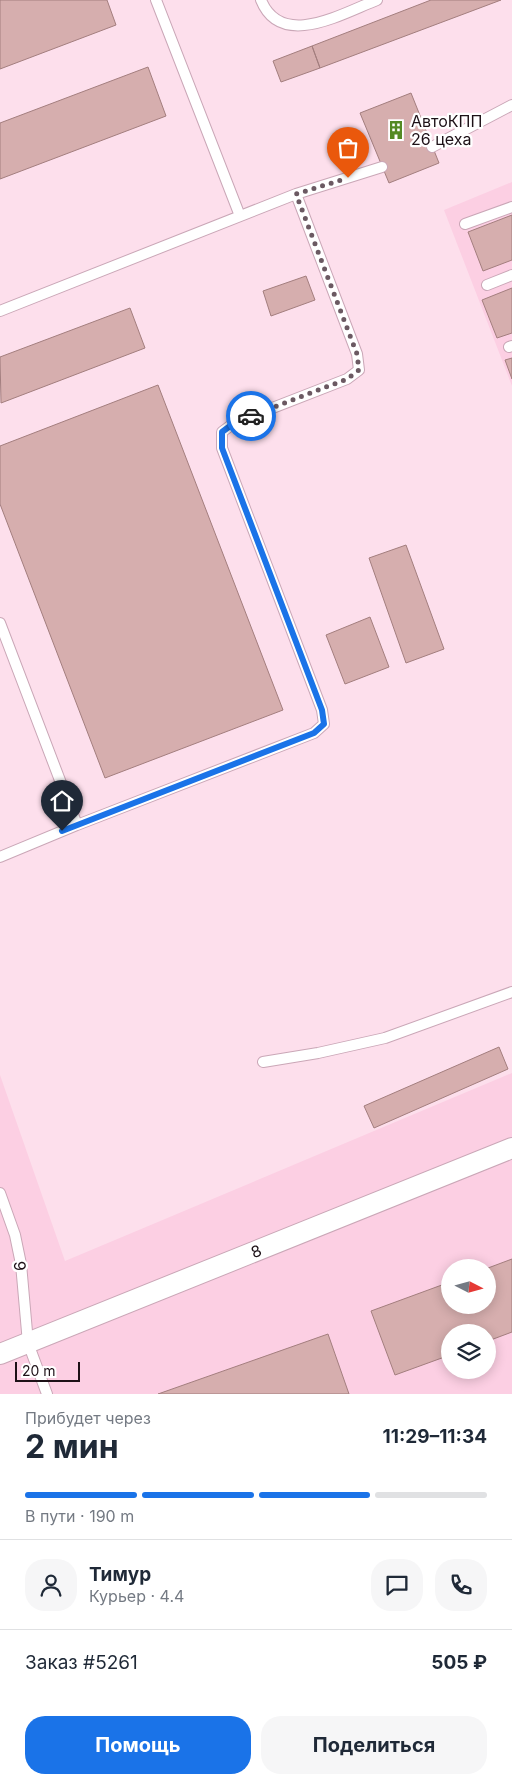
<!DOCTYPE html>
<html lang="ru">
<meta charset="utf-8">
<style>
:root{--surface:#fff;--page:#f6f6f7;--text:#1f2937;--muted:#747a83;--line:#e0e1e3;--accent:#1a73e8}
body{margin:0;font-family:Inter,sans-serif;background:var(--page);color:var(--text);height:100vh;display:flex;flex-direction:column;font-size:19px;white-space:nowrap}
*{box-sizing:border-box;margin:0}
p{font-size:16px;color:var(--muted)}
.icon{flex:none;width:28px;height:28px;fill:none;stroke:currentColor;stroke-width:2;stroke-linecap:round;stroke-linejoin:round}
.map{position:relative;height:1394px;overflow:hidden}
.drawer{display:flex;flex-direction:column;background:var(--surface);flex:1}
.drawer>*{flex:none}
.needle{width:32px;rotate:96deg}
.buttons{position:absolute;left:441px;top:1259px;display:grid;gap:10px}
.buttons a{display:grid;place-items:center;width:55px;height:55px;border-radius:50%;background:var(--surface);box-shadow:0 2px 12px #0003;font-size:25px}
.scale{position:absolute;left:15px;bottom:12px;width:65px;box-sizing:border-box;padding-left:5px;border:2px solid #1d1117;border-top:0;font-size:14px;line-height:18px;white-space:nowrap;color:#1d1117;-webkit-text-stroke:4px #fff;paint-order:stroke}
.pin{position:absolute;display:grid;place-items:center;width:42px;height:42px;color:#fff;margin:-51px -21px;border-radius:50% 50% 50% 0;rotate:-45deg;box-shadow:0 0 5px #0007}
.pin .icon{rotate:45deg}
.courier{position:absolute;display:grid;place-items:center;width:50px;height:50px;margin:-25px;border:4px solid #1a73e8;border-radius:50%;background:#fff;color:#222;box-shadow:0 1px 6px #0007}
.headline em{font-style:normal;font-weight:700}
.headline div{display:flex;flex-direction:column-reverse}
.headline{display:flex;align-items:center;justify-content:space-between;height:85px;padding:0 25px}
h1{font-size:32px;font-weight:700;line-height:38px}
.bar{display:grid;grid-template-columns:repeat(4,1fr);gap:8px 5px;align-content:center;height:60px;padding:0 25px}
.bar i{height:6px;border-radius:4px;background:var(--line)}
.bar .active{background:var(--accent)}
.bar p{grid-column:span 4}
.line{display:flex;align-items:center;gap:12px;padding:0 25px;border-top:1px solid var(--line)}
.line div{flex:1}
.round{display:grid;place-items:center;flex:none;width:52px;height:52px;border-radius:20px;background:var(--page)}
.button{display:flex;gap:10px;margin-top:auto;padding:10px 25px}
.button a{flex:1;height:58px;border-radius:20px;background:var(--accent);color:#fff;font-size:20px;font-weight:700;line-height:58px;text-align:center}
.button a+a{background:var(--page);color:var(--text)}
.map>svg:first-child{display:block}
.built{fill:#fccfe3;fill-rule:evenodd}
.building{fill:#d6aeae;stroke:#a37e7e}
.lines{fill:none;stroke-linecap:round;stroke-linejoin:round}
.lane-casing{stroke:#caa7b7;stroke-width:12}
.street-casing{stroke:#caa7b7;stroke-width:22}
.lane{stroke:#fff;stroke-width:10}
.street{stroke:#fff;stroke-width:20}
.done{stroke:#6b5962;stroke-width:5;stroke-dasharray:0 9}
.route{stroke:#1a73e8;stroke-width:6}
.labels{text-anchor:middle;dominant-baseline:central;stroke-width:4.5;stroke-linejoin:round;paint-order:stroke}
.poi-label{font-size:16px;fill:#1d1117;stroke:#fff;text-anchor:start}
.street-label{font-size:16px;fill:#1d1117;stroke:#fff}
</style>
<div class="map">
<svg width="512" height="1394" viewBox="0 0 512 1394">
<rect width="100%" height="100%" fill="#fddfec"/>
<path class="built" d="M512,182V386L444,210Z
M512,1073V1394H0V1075L65,1261ZM450,1268H488V1305H450ZM450,1332H488V1370H450Z"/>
<path class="building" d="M0,0H107L116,25L0,69Z
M431,0H501L320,68L312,46Z
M312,46L320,68L281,82L273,61Z
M148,67L166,116L0,179V123Z
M411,93L439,163L389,183L360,113Z
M512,215V260L483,271L468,232Z
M306,276L315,300L271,316L263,291Z
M512,288V333L497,338L482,300Z
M130,308L145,348L1,403L0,357Z
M512,358V379L505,360Z
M158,385L283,710L105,778L0,504V446Z
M406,545L444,649L406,663L369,558Z
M370,617L389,667L345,684L326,635Z
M499,1047L508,1069L374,1128L364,1106Z
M512,1259V1332L488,1341V1332H450V1355L395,1375L371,1311L450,1282V1305H488V1268Z
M328,1334L349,1394H158Z"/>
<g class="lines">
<g class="lane-casing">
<path id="lane" d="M156,0L240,216
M261,0C281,50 343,13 377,0
M432,147L512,105
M465,224L512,207
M487,285L512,275
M0,311L296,194L382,167
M509,347L512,346
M0,623L77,825L314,733L324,724L322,710L222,448V432L234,423L347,379L359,370L357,354L296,194
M0,857L77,825
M263,1062L318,1053L385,1038L512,992
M0,1193L15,1235L21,1264L28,1343L47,1394"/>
</g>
<g class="street-casing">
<path id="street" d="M0,1354L512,1148"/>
</g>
<use href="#lane" class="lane"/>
<use href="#street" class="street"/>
</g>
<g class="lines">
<path class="done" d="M251,416L347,379L359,370L357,354L296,194L348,178"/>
<path class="route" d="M62,831L314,733L324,724L322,710L222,448V432L234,423L251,416"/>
</g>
<defs>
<g id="building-bare" transform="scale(1.5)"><path d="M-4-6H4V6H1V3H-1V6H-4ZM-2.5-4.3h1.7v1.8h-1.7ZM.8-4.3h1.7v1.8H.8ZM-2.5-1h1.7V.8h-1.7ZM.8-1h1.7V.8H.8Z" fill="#548a24" stroke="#fff" stroke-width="2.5" paint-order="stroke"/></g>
</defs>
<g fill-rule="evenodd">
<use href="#building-bare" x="396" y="130"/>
</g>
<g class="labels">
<g class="poi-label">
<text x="411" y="121">АвтоКПП<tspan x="411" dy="18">26 цеха</tspan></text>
</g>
<g class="street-label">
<text transform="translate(256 1251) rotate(-22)">8</text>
<text transform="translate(20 1266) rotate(83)">9</text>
</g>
</g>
</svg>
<div class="buttons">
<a><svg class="needle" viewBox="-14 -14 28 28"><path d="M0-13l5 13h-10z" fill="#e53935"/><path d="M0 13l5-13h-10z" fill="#747a83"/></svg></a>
<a><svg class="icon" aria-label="layers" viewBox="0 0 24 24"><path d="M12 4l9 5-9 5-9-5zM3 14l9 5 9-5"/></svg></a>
</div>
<div class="scale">20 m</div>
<div class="pin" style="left:348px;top:178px;background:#ea580c"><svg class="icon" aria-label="bag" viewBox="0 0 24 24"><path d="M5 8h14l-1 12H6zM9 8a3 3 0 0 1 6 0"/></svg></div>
<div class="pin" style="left:62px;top:831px;background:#1f2937"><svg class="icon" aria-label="home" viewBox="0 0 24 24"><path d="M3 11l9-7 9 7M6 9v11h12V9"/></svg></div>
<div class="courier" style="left:251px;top:416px"><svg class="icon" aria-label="car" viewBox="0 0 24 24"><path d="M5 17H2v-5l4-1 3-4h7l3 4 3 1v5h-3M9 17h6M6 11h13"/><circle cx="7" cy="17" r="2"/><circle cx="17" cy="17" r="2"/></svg></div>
</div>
<section class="drawer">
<div class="headline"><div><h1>2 мин</h1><p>Прибудет через</p></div><em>11:29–11:34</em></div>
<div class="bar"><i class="active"></i><i class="active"></i><i class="active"></i><i></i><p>В пути · 190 m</p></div>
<div class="line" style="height:90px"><a class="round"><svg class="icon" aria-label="person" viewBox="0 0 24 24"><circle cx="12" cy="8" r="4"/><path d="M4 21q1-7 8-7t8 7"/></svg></a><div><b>Тимур</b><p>Курьер · 4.4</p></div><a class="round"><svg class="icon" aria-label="chat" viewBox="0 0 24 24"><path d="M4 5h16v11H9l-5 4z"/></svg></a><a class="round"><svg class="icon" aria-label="phone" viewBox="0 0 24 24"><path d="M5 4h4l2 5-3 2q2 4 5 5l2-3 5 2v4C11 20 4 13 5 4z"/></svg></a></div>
<div class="line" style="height:65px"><div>Заказ #5261</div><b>505 ₽</b></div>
<div class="button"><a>Помощь</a><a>Поделиться</a></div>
</section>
